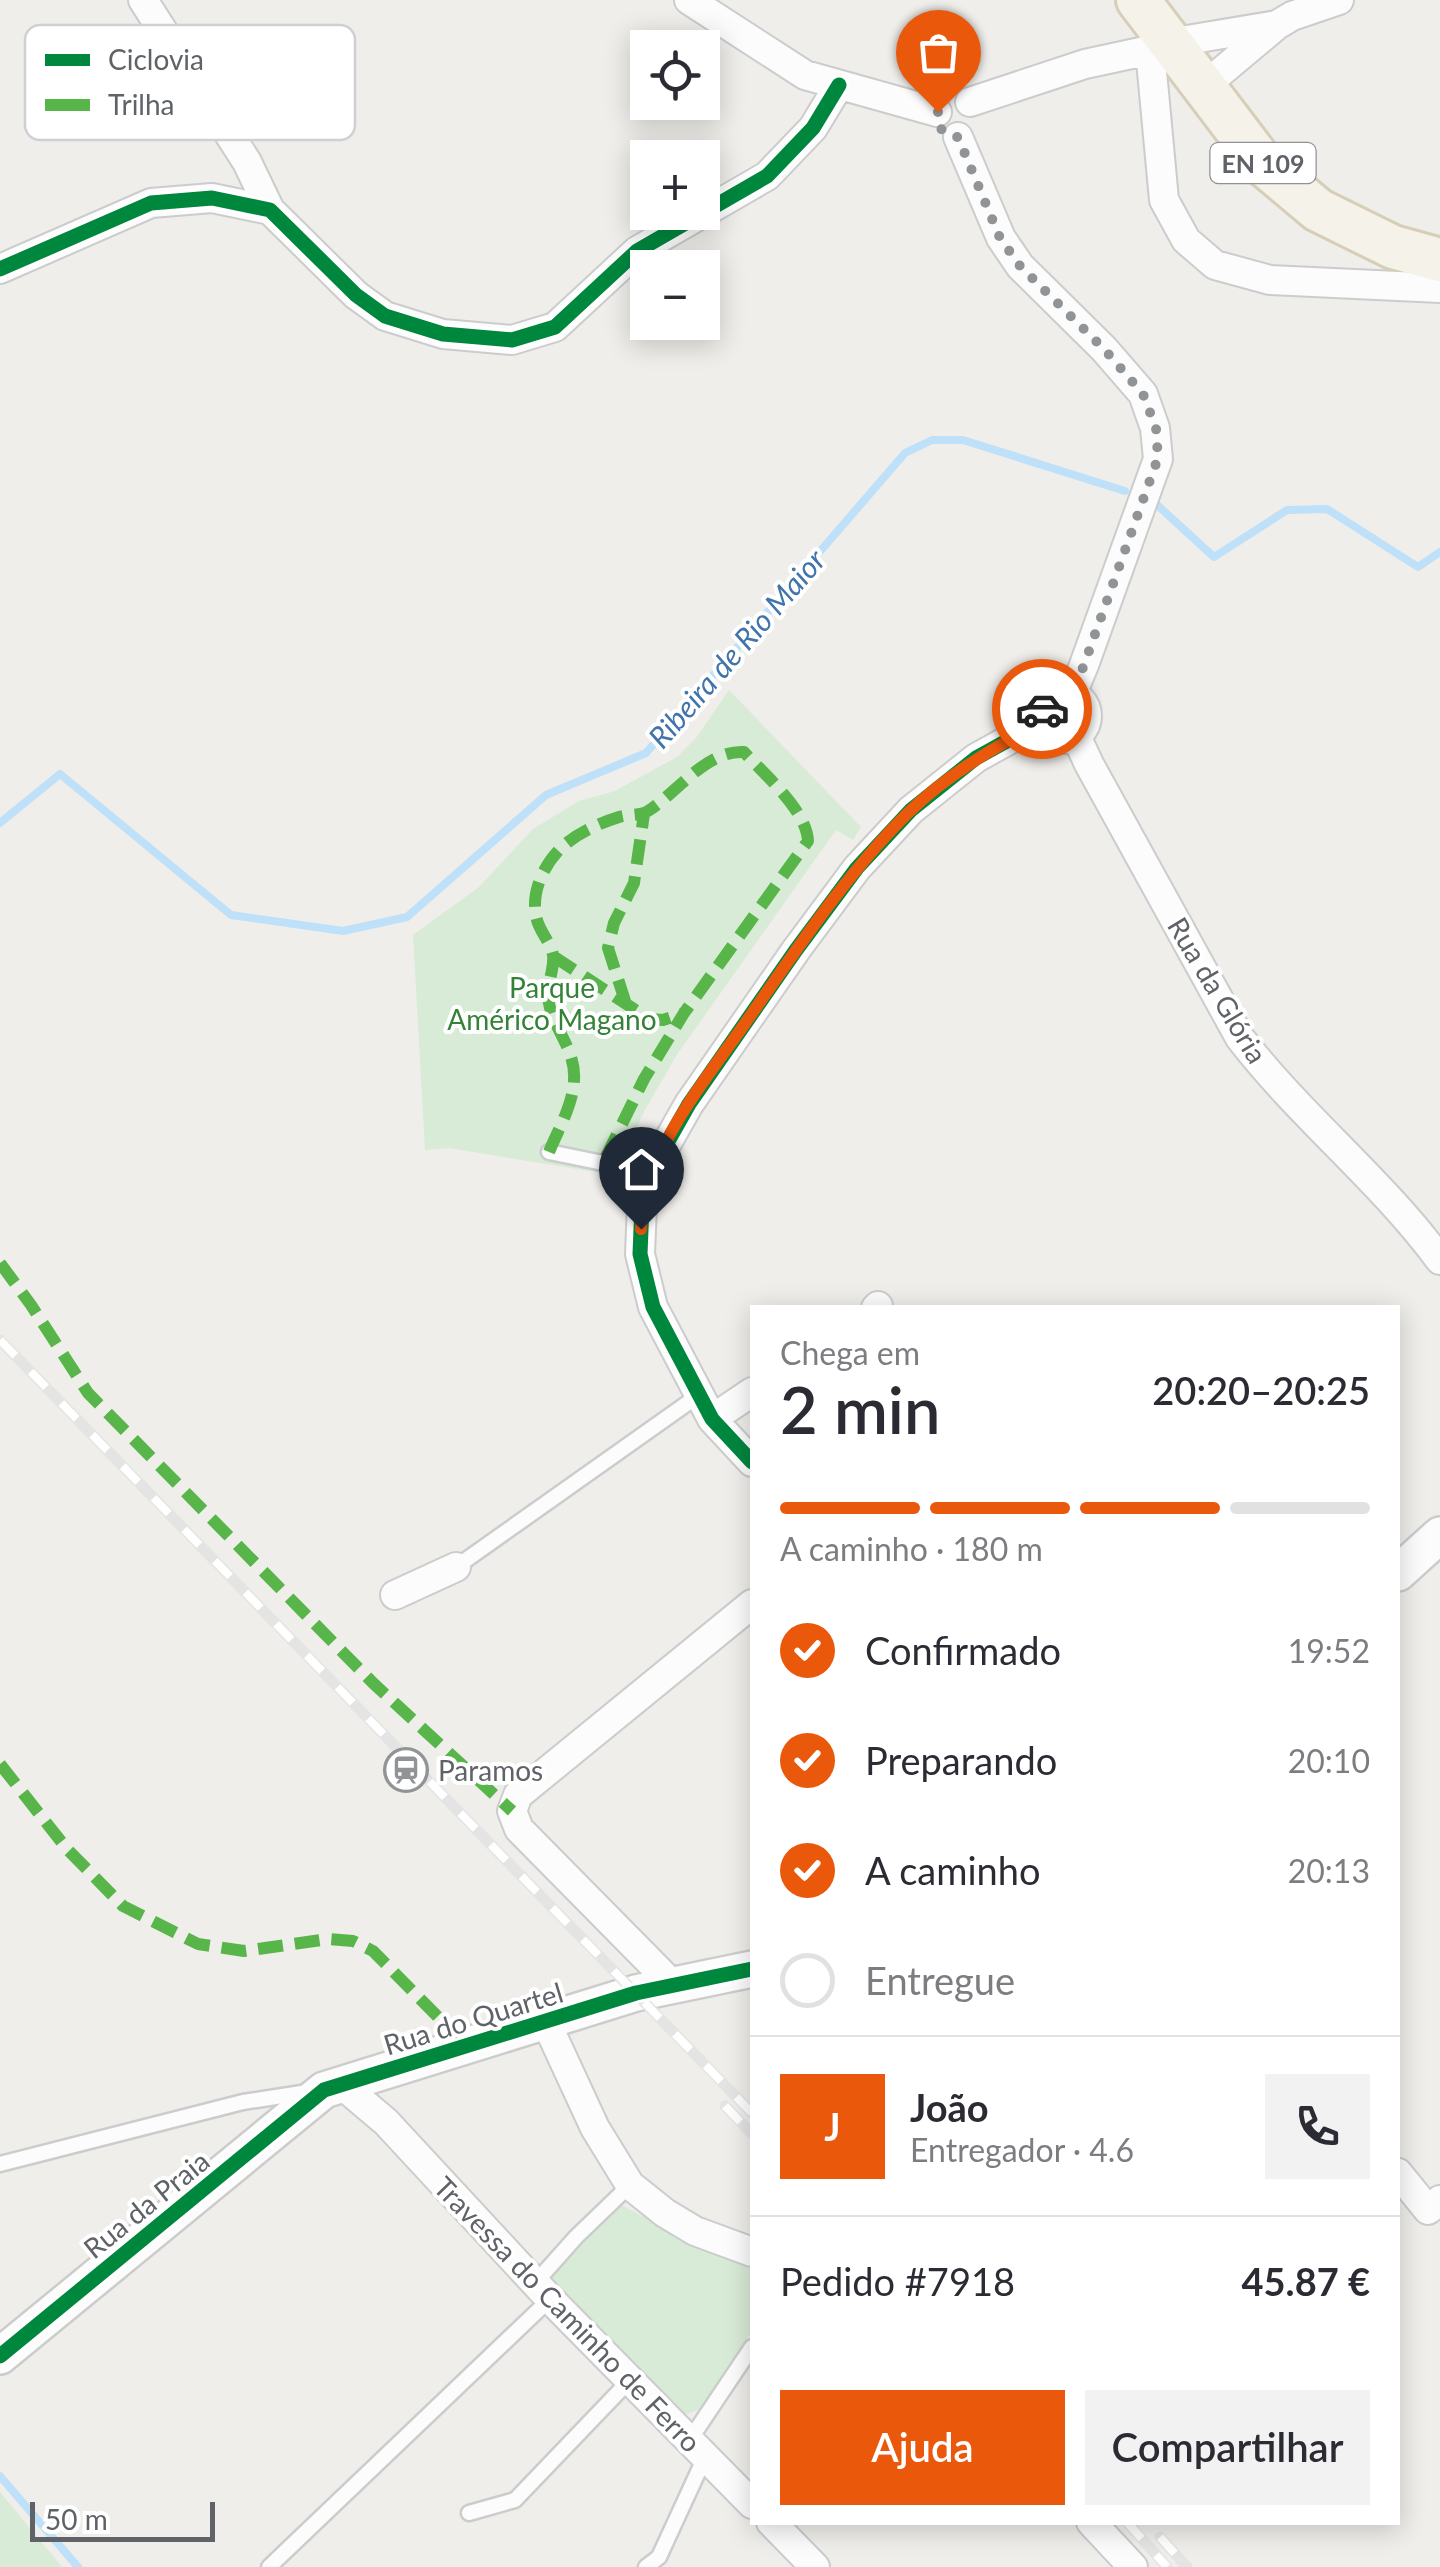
<!DOCTYPE html>
<html lang="pt">
<meta charset="utf-8">
<style>
:root{--surface:#fff;--page:#f2f2f3;--text:#2b2b33;--muted:#7c7c81;--line:#e1e1e2;--accent:#ea580c}
body{margin:0;font-family:Lato,sans-serif;background:var(--page);color:var(--text);height:100vh;display:flex;flex-direction:column;font-size:38px;white-space:nowrap}
*{box-sizing:border-box;margin:0}
p{font-size:32px;color:var(--muted)}
.icon{flex:none;width:55px;height:55px;fill:none;stroke:currentColor;stroke-width:2;stroke-linecap:round;stroke-linejoin:round}
.map{position:relative;flex:1;overflow:hidden}
.details{position:absolute;left:750px;top:1305px;width:650px;height:1220px;display:flex;flex-direction:column;background:var(--surface);border-radius:0px;box-shadow:0 5px 25px #0003}
.details>*{flex:none}
.tools{position:absolute;left:630px;top:30px;display:grid;gap:20px}
.tools a{display:grid;place-items:center;width:90px;height:90px;border-radius:0px;background:var(--surface);box-shadow:0 5px 25px #0003;font-size:50px}
.scale{position:absolute;left:30px;bottom:25px;width:185px;box-sizing:border-box;padding-left:10px;border:5px solid #5f6368;border-top:0;font-size:28px;line-height:35px;white-space:nowrap;color:#5f6368;-webkit-text-stroke:8px #fff;paint-order:stroke}
.pin{position:absolute;display:grid;place-items:center;width:85px;height:85px;color:#fff;margin:-102px -42px;border-radius:50% 50% 50% 0;rotate:-45deg;box-shadow:0 0 10px #0007}
.pin .icon{rotate:45deg}
.courier{position:absolute;display:grid;place-items:center;width:100px;height:100px;margin:-50px;border:8px solid #ea580c;border-radius:50%;background:#fff;color:#222;box-shadow:0 2px 12px #0007}
.head em{font-style:normal;font-weight:600}
.head div{display:flex;flex-direction:column-reverse}
.head{display:flex;align-items:center;justify-content:space-between;height:170px;padding:0 30px}
h1{font-size:65px;font-weight:600;line-height:75px}
.bar{display:grid;grid-template-columns:repeat(4,1fr);gap:15px 10px;align-content:center;height:120px;padding:0 30px}
.bar i{height:12px;border-radius:8px;background:var(--line)}
.bar .selected{background:var(--accent)}
.bar p{grid-column:span 4}
.line{display:flex;align-items:center;gap:25px;padding:0 30px;border-top:2px solid var(--line)}
.line div{flex:1}
.round{display:grid;place-items:center;flex:none;width:105px;height:105px;border-radius:0px;background:var(--page)}
ol{padding:0 30px;list-style:none}
li{display:flex;align-items:center;gap:30px;height:110px}
li p{margin-inline-start:auto}
li .icon{padding:10px;border-radius:50%;background:var(--accent);color:#fff;stroke-width:4}
li:last-child{color:var(--muted)}
li i{width:55px;height:55px;border:5px solid var(--line);border-radius:50%}
.primary-button{display:flex;gap:20px;margin-top:auto;padding:20px 30px}
.primary-button a{flex:1;height:115px;border-radius:0px;background:var(--accent);color:#fff;font-size:40px;font-weight:600;line-height:115px;text-align:center}
.primary-button a+a{background:var(--page);color:var(--text)}
.map>svg:first-child{display:block}
.green{fill:#d8ebd6}
.lines{fill:none;stroke-linecap:round;stroke-linejoin:round}
.stream{stroke:#bfe0f9;stroke-width:8}
.service-casing{stroke:#cbcccc;stroke-width:19}
.minor-casing{stroke:#cbcccc;stroke-width:32}
.tertiary-casing{stroke:#cbcccc;stroke-width:40}
.primary-casing{stroke:#d7ceb8;stroke-width:48}
.service{stroke:#fdfcfc;stroke-width:14}
.minor{stroke:#fdfcfc;stroke-width:28}
.tertiary{stroke:#fdfcfc;stroke-width:35}
.primary{stroke:#f4f2e9;stroke-width:42}
.rail-casing{stroke:#e4e4e4;stroke-width:11}
.rail{stroke:#fff;stroke-width:8;stroke-dasharray:22;stroke-linecap:butt}
.quiet{stroke:#58b549;stroke-width:12;stroke-dasharray:25 12;stroke-linecap:butt}
.cycleway-casing{stroke:#fff;stroke-width:21}
.cycleway{stroke:#00873e;stroke-width:15}
.done{stroke:#919496;stroke-width:10;stroke-dasharray:0 18}
.route{stroke:#ea580c;stroke-width:12}
.labels{text-anchor:middle;dominant-baseline:central;stroke-width:8;stroke-linejoin:round;paint-order:stroke}
.shield{fill:#fff;stroke:#8f9295;stroke-width:2.5}
.shield-label{font-size:25px;font-weight:bold;fill:#5f6368}
.park-label{font-size:28px;fill:#348238;stroke:#fff}
.street-label{font-size:28px;fill:#5f6368;stroke:#fff}
.poi-label{font-size:28px;fill:#5f6368;stroke:#fff;text-anchor:start}
.water-label{font-size:30px;font-style:italic;fill:#4174aa;stroke:#fff}
.key{fill:#fff;stroke:#cfd0d2;stroke-width:2.5}
.key-label{font-size:28px;fill:#5f6368}
</style>
<div class="map">
<svg width="1440" height="2567" viewBox="0 0 1440 2567">
<rect width="100%" height="100%" fill="#efeeea"/>
<path class="green" d="M729,690L861,827L853,840L836,830L676,1056L645,1110L614,1175L449,1148L425,1150L413,935L479,887L533,829L579,801L615,791L677,757L696,738Z
M621,2205L692,2241L752,2267V2331L700,2409L682,2416L552,2285V2275L593,2230Z
M0,2492L62,2567H63H0Z"/>
<g class="lines">
<path class="stream" d="M1156,504L1214,557L1287,510L1327,509L1418,567L1440,552
M0,823L60,774L231,915L343,931L407,917L546,795L646,753L905,453L932,440H963L1125,491
M0,2476L78,2567"/>
<g class="service-casing">
<path id="service" d="M549,1152L603,1163L651,1177
M456,1567L699,1395
M0,2164L243,2102L308,2092
M535,2283L576,2237L630,2185
M689,2441L752,2347
M469,2513L515,2500L629,2381
M269,2567L550,2299
M646,2567L659,2557L705,2457"/>
</g>
<g class="minor-casing">
<path id="minor" d="M143,0L247,162L270,210
M689,0L805,75L937,112
M1150,50L1164,200L1186,240L1215,265L1270,280L1440,288
M1203,87L1277,25L1292,16L1339,0
M970,102L1085,64L1150,50L1169,43L1277,25
M958,137L1001,238L1020,266L1104,349L1143,394L1155,428L1158,459L1084,665L1072,694
M0,269L151,203L212,198L270,210L356,295L385,316L443,334L512,340L555,327L637,251L767,176L813,128L839,85
M1041 716a23 23 0 1 1 46 0a23 23 0 1 1-46 0Z
M1076,736L1089,764L1240,1038C1301,1117 1381,1180 1440,1260
M876,1308L878,1306
M712,1419L752,1392
M752,1462L712,1419L653,1307L640,1254L642,1205L659,1157L689,1104L796,950L857,868L911,810L976,758L1041,722
M395,1595L456,1567
M672,1984L519,1829L512,1811L518,1795L752,1604
M546,2022L595,2128L630,2185L665,2213L695,2231L752,2252
M341,2084L386,2122L550,2299L752,2504
M1398,2173L1428,2210L1440,2200
M771,2522L815,2567
M1091,2522L1133,2567"/>
</g>
<g class="tertiary-casing">
<path id="tertiary" d="M1398,1573L1440,1535
M0,2356L324,2090L636,1993L752,1969"/>
</g>
<g class="primary-casing">
<path id="primary" d="M1138,0L1262,163L1318,210L1393,247L1440,260"/>
</g>
<use href="#service" class="service"/>
<use href="#minor" class="minor"/>
<use href="#tertiary" class="tertiary"/>
<use href="#primary" class="primary"/>
<g class="rail-casing">
<path id="rail" d="M0,1340L752,2113
M725,2106L752,2134
M1127,2522L1167,2567
M1160,2537L1187,2567"/>
</g>
<use href="#rail" class="rail"/>
<path class="quiet" d="M553,956L649,1019L663,1020L684,1013
M626,1004L608,948L614,923L634,883L644,814
M549,1152C558,1130 573,1105 574,1080C576,1052 557,1033 550,1008C544,987 555,971 553,955C551,943 540,932 537,920C530,895 542,868 559,850C575,834 597,824 619,817C629,814 640,816 648,811C678,792 706,750 744,752C764,774 807,811 808,841L684,1013L644,1079L603,1163
M0,1263L31,1305L88,1393L373,1683L512,1811
M0,1764L67,1849L123,1906L198,1944L244,1951L328,1939L353,1941L373,1951L440,2019L461,2046"/>
<g class="cycleway-casing">
<path id="cycleway" d="M0,269L151,203L212,198L270,210L356,295L385,316L443,334L512,340L555,327L637,251L767,176L813,128L839,85
M752,1462L712,1419L653,1307L640,1254L642,1205L659,1157L689,1104L796,950L857,868L911,810L976,758L1041,722
M0,2356L324,2090L636,1993L752,1969"/>
</g>
<use href="#cycleway" class="cycleway"/>
</g>
<g class="lines">
<path class="done" d="M938,112C936,126 943,136 958,137L1000,238L1020,266L1104,349L1143,394L1156,428L1158,458L1084,665L1072,694C1058,692 1048,696 1042,709"/>
<path class="route" d="M641,1229C642,1204 648,1179 659,1156C681,1108 716,1065 746,1022C797,949 846,874 909,812C948,774 994,748 1041,722L1042,709"/>
</g>
<defs>
<g id="station-ring" transform="scale(2.25)"><circle r="9.5" fill="#fff" stroke="#919496" stroke-width="1.5"/><path d="M-3-6H3Q5-6 5-4V2Q5 4 3 4L4.5 6H3L1.5 4h-3L-3 6H-4.5L-3 4Q-5 4-5 2V-4Q-5-6-3-6ZM-3.5-4v3h7v-3ZM-3.5 1v1.5H-2V1ZM2 1v1.5H3.5V1Z" fill="#919496"/></g>
</defs>
<g fill-rule="evenodd">
<use href="#station-ring" x="406" y="1770"/>
</g>
<g class="labels">
<rect class="shield" x="1210.5" y="143" width="105" height="40" rx="8"/>
<g class="shield-label">
<text x="1263" y="163">EN 109</text>
</g>
<g class="park-label">
<text x="552" y="987">Parque<tspan x="552" dy="32">Américo Magano</tspan></text>
</g>
<g class="street-label">
<text transform="translate(1218 990) rotate(59)">Rua da Glória</text>
<text transform="translate(473 2018) rotate(-17)">Rua do Quartel</text>
<text transform="translate(146 2204) rotate(-39)">Rua da Praia</text>
<text transform="translate(568 2314) rotate(46)">Travessa do Caminho de Ferro</text>
</g>
<g class="poi-label">
<text x="438" y="1770">Paramos</text>
</g>
<g class="water-label">
<text transform="translate(736 648) rotate(-49)">Ribeira de Rio Maior</text>
</g>
</g>
<rect x="25" y="25" width="330" height="115" rx="15" class="key"/>
<rect x="45" y="54" width="45" height="12" fill="#00873e"/>
<rect x="45" y="99" width="45" height="12" fill="#58b549"/>
<g class="key-label">
<text x="108" y="70">Ciclovia</text>
<text x="108" y="115">Trilha</text>
</g>
</svg>
<div class="tools">
<a><svg class="icon" aria-label="locate" viewBox="0 0 24 24"><circle cx="12" cy="12" r="6"/><path d="M12 2v4M12 18v4M2 12h4M18 12h4"/></svg></a>
<a>+</a>
<a>−</a>
</div>
<div class="scale">50 m</div>
<div class="pin" style="left:938px;top:112px;background:#ea580c"><svg class="icon" aria-label="bag" viewBox="0 0 24 24"><path d="M5 8h14l-1 12H6zM9 8a3 3 0 0 1 6 0"/></svg></div>
<div class="pin" style="left:641px;top:1229px;background:#1f2937"><svg class="icon" aria-label="home" viewBox="0 0 24 24"><path d="M3 11l9-7 9 7M6 9v11h12V9"/></svg></div>
<div class="courier" style="left:1042px;top:709px"><svg class="icon" aria-label="car" viewBox="0 0 24 24"><path d="M5 17H2v-5l4-1 3-4h7l3 4 3 1v5h-3M9 17h6M6 11h13"/><circle cx="7" cy="17" r="2"/><circle cx="17" cy="17" r="2"/></svg></div>
<section class="details">
<div class="head"><div><h1>2 min</h1><p>Chega em</p></div><em>20:20–20:25</em></div>
<div class="bar"><i class="selected"></i><i class="selected"></i><i class="selected"></i><i></i><p>A caminho · 180 m</p></div>
<ol>
<li><svg class="icon" aria-label="check" viewBox="0 0 24 24"><path d="M5 12l5 5 9-10"/></svg>Confirmado<p>19:52</p></li>
<li><svg class="icon" aria-label="check" viewBox="0 0 24 24"><path d="M5 12l5 5 9-10"/></svg>Preparando<p>20:10</p></li>
<li><svg class="icon" aria-label="check" viewBox="0 0 24 24"><path d="M5 12l5 5 9-10"/></svg>A caminho<p>20:13</p></li>
<li><i></i>Entregue</li>
</ol>
<div class="line" style="height:180px"><b class="round" style="background:var(--accent);color:#fff">J</b><div><b>João</b><p>Entregador · 4.6</p></div><a class="round"><svg class="icon" aria-label="phone" viewBox="0 0 24 24"><path d="M5 4h4l2 5-3 2q2 4 5 5l2-3 5 2v4C11 20 4 13 5 4z"/></svg></a></div>
<div class="line" style="height:130px"><div>Pedido #7918</div><b>45.87 €</b></div>
<div class="primary-button"><a>Ajuda</a><a>Compartilhar</a></div>
</section>
</div>
